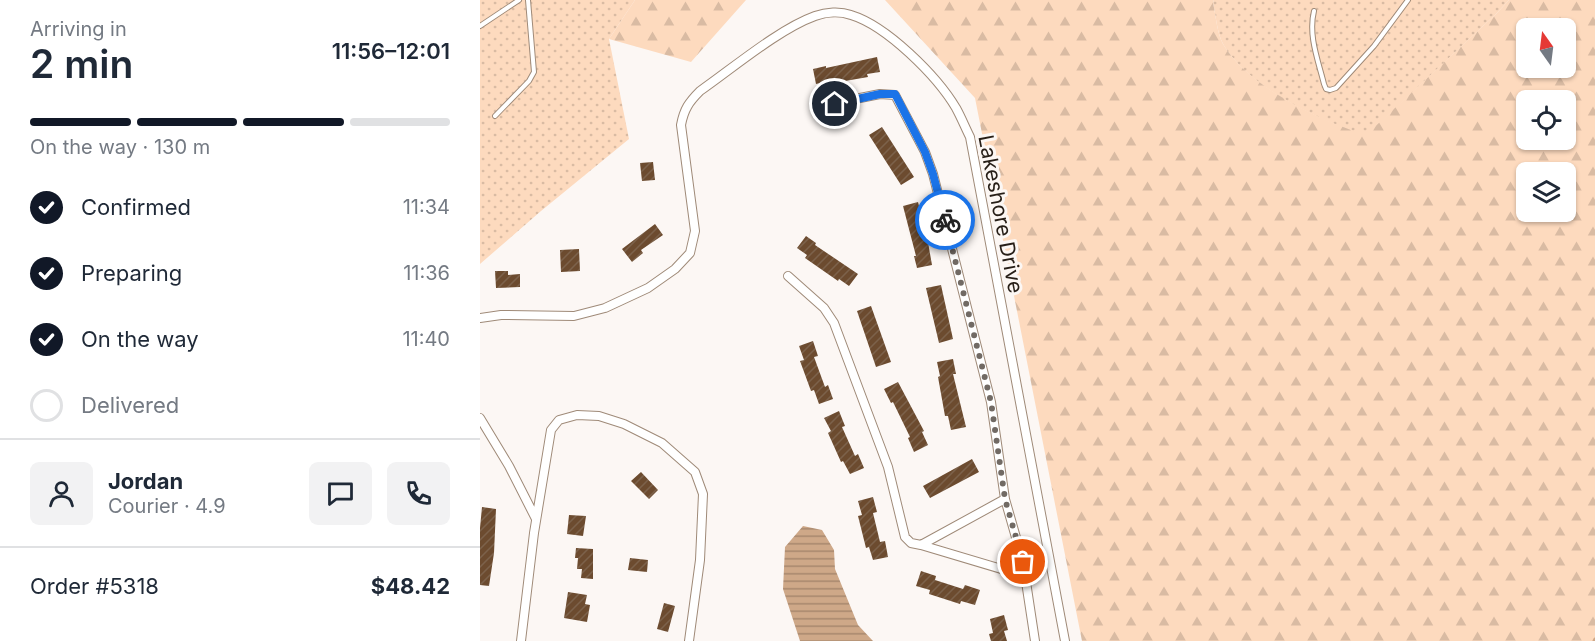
<!DOCTYPE html>
<meta charset="utf-8">
<style>
:root{--surface:#fff;--page:#f2f2f3;--text:#1f2937;--muted:#747a83;--line:#e0e1e3;--accent:#111827}
body{margin:0;font-family:Inter,sans-serif;background:var(--page);color:var(--text);height:100vh;display:flex;flex-direction:column;font-size:22px;white-space:nowrap}
*{box-sizing:border-box;margin:0}
p{font-size:20px;color:var(--muted)}
.icon{flex:none;width:33px;height:33px;fill:none;stroke:currentColor;stroke-width:2;stroke-linecap:round;stroke-linejoin:round}
.map{position:relative;flex:1;overflow:hidden}
.sheet{display:flex;flex-direction:column;background:var(--surface);width:480px}
.sheet>*{flex:none}
.needle{width:39px;rotate:346deg}
.tools{position:absolute;left:1036px;top:18px;display:grid;gap:12px}
.tools a{display:grid;place-items:center;width:60px;height:60px;border-radius:9px;background:var(--surface);box-shadow:0 2px 4px #0004;font-size:30px}
.pin{position:absolute;display:grid;place-items:center;width:51px;height:51px;color:#fff;margin:-26px;border:3px solid #fff;border-radius:50%;box-shadow:0 2px 6px #0007}
.courier{position:absolute;display:grid;place-items:center;width:60px;height:60px;margin:-30px;border:4px solid #1a73e8;border-radius:50%;background:#fff;color:#222;box-shadow:0 2px 8px #0007}
.summary em{font-style:normal;font-weight:600}
.summary div{display:flex;flex-direction:column-reverse}
.summary{display:flex;align-items:center;justify-content:space-between;height:102px;padding:0 30px}
h1{font-size:39px;font-weight:600;line-height:45px}
.bar{display:grid;grid-template-columns:repeat(4,1fr);gap:9px 6px;align-content:center;height:72px;padding:0 30px}
.bar i{height:8px;border-radius:4px;background:var(--line)}
.bar .selected{background:var(--accent)}
.bar p{grid-column:span 4}
.line{display:flex;align-items:center;gap:15px;padding:0 30px;border-top:2px solid var(--line)}
.line div{flex:1}
.round{display:grid;place-items:center;flex:none;width:63px;height:63px;border-radius:9px;background:var(--page)}
ol{padding:0 30px;list-style:none}
li{display:flex;align-items:center;gap:18px;height:66px}
li p{margin-inline-start:auto}
li .icon{padding:6px;border-radius:50%;background:var(--accent);color:#fff;stroke-width:4}
li:last-child{color:var(--muted)}
li i{width:33px;height:33px;border:3px solid var(--line);border-radius:50%}
main{display:flex;flex:1;min-height:0}
.map>svg:first-child{display:block}
.grass{fill:url(#grass-dots)}
.forest{fill:url(#forest-firs);fill-rule:evenodd}
.water{fill:url(#water-rules)}
.lines{fill:none;stroke-linecap:round;stroke-linejoin:round}
.stream{stroke:#cea888;stroke-width:3}
.building{fill:url(#building-hatch)}
.service-casing{stroke:#9f8a78;stroke-width:6}
.minor-casing{stroke:#9f8a78;stroke-width:10}
.service{stroke:#fff;stroke-width:4}
.minor{stroke:#fff;stroke-width:8}
.done{stroke:#716a64;stroke-width:6;stroke-dasharray:0 10.8}
.route{stroke:#1a73e8;stroke-width:8}
.labels{text-anchor:middle;dominant-baseline:central;stroke-width:6;stroke-linejoin:round;paint-order:stroke}
.street-label{font-size:21px;fill:#261e17;stroke:#fcf7f4}
</style>
<main>
<section class="sheet">
<div class="summary"><div><h1>2 min</h1><p>Arriving in</p></div><em>11:56–12:01</em></div>
<div class="bar"><i class="selected"></i><i class="selected"></i><i class="selected"></i><i></i><p>On the way · 130 m</p></div>
<ol>
<li><svg class="icon" aria-label="check" viewBox="0 0 24 24"><path d="M5 12l5 5 9-10"/></svg>Confirmed<p>11:34</p></li>
<li><svg class="icon" aria-label="check" viewBox="0 0 24 24"><path d="M5 12l5 5 9-10"/></svg>Preparing<p>11:36</p></li>
<li><svg class="icon" aria-label="check" viewBox="0 0 24 24"><path d="M5 12l5 5 9-10"/></svg>On the way<p>11:40</p></li>
<li><i></i>Delivered</li>
</ol>
<div class="line" style="height:108px"><a class="round"><svg class="icon" aria-label="person" viewBox="0 0 24 24"><circle cx="12" cy="8" r="4"/><path d="M4 21q1-7 8-7t8 7"/></svg></a><div><b>Jordan</b><p>Courier · 4.9</p></div><a class="round"><svg class="icon" aria-label="chat" viewBox="0 0 24 24"><path d="M4 5h16v11H9l-5 4z"/></svg></a><a class="round"><svg class="icon" aria-label="phone" viewBox="0 0 24 24"><path d="M5 4h4l2 5-3 2q2 4 5 5l2-3 5 2v4C11 20 4 13 5 4z"/></svg></a></div>
<div class="line" style="height:78px"><div>Order #5318</div><b>$48.42</b></div>
</section>
<div class="map">
<svg width="1115" height="641" viewBox="0 0 1115 641">
<defs>
<pattern id="grass-dots" width="8" height="8" patternUnits="userSpaceOnUse" patternTransform="scale(1.5)"><rect width="8" height="8" fill="#fddabe"/><path d="M2 2h.1M6 6h.1" fill="none" stroke="#d9bba3" stroke-width="1.8" stroke-linecap="round"/></pattern>
<pattern id="forest-firs" width="22" height="20" patternUnits="userSpaceOnUse" patternTransform="scale(1.5)"><rect width="22" height="20" fill="#fddabe"/><path d="M5 1l3.5 6h-7zM16 11l3.5 6h-7z" fill="#d9bba3"/></pattern>
<pattern id="water-rules" width="6" height="5" patternUnits="userSpaceOnUse" patternTransform="scale(1.5)"><rect width="6" height="5" fill="#cea888"/><path d="M0 2.5h6" fill="none" stroke="#a7886e"/></pattern>
<pattern id="building-hatch" width="6" height="6" patternUnits="userSpaceOnUse" patternTransform="scale(1.5)"><rect width="6" height="6" fill="#6c4b2f"/><path d="M-1 1l2-2M0 6l6-6M5 7l2-2" fill="none" stroke="#7c624b"/></pattern>
</defs>
<rect width="100%" height="100%" fill="#fcf7f4"/>
<path class="grass" d="M0,0H155L129,39L149,139L61,211L0,264Z
M734,0H1029L1017,13L886,136C841,121 767,87 743,44C737,33 736,16 733,3Z"/>
<path class="forest" d="M155,0H266L211,62L129,39Z
M405,0H734L733,3C736,16 737,33 743,44C767,86 841,121 886,135L1017,13L1029,0H1115V641H602L495,98ZM1047,28H1086V68H1047ZM1047,100H1086V140H1047ZM1047,172H1086V212H1047Z"/>
<path class="water" d="M323,526L342,530L354,550L355,569L378,625L393,641H320L303,589L305,547Z"/>
<g class="lines">
<path class="stream" d="M1114,641L1115,639"/>
</g>
<path class="building" d="M397,57L400,72L387,74L388,77L348,84V81L336,84L333,69L346,66V68Z
M402,127L434,177L421,185L389,135Z
M173,162L175,180L162,181L160,163Z
M438,202L441,214H443L452,265L437,268L434,256H436L423,206Z
M175,224L183,235L161,250L163,253L152,262L142,249Z
M326,236L336,243L335,245L378,274L369,286L359,279L358,281L325,258L327,255L317,248Z
M99,249L100,271L81,272L80,250Z
M15,271H28V275L40,274V287L16,288Z
M461,285L473,339L459,343L446,288Z
M391,306L411,362L396,367L377,311Z
M333,341L338,356L334,357L345,387L348,385L353,399L339,404L334,390L331,391L320,361L324,360L319,346Z
M473,359L476,374H473L486,427L471,430L468,416H465L458,377L460,376L457,362Z
M418,382L444,431L442,432L448,445L434,452L428,438L430,437L413,402L411,403L404,389Z
M359,411L365,426L362,427L375,456L378,454L384,468L370,474L363,461L361,462L348,433L351,431L344,418Z
M492,459L499,472L450,498L443,486Z
M161,472L178,490L169,499L151,481Z
M393,497L397,512L393,513L400,542L405,541L408,557L393,560L389,547L386,548L378,516L382,515L378,501Z
M2,507L16,509L14,553L9,586L0,585V528Z
M89,515L106,516L103,536L87,534Z
M96,548L113,549V579L101,578L102,569H97L98,558H95Z
M150,558L168,560L167,572L148,570Z
M441,571L456,576L455,580L483,589L485,585L500,590L495,605L481,601L480,604L449,594L450,590L436,586Z
M88,592L107,595L105,604L110,605L107,622L84,618Z
M184,603L195,606L188,632L177,629Z
M524,615L528,630L524,631L527,641H511L509,634L513,633L510,619Z"/>
<g class="lines">
<g class="service-casing">
<path id="service" d="M834,11C828,35 838,60 844,84L846,89L850,90L856,88L894,46L928,0
M0,26L39,0
M15,116L49,81L54,72L48,0"/>
</g>
<g class="minor-casing">
<path id="minor" d="M355,103L400,94L415,95L445,152L453,174L511,402L525,499
M308,276L344,308L354,323L408,467L425,537L431,543L441,545
M0,318L21,315L94,316L125,308L168,288L195,269L210,253L215,231L201,125C204,109 209,102 220,91C253,68 299,29 335,16C346,12 360,11 371,15C407,26 457,76 476,108C481,117 485,127 490,137L585,641
M0,418L29,466L56,519
M545,576L441,545L525,499L543,562L555,641
M41,641L54,533L71,430L79,420L97,415L119,416L144,424L182,443L215,472L223,494L220,560L209,641"/>
</g>
<use href="#service" class="service"/>
<use href="#minor" class="minor"/>
</g>
<g class="lines">
<path class="done" d="M465,220L511,402L525,499L543,562"/>
<path class="route" d="M355,104L400,94H415L445,152L453,174L465,220"/>
</g>
<g class="labels">
<g class="street-label">
<text transform="translate(521 214) rotate(79)">Lakeshore Drive</text>
</g>
</g>
</svg>
<div class="tools">
<a><svg class="needle" viewBox="-14 -14 28 28"><path d="M0-13l5 13h-10z" fill="#e53935"/><path d="M0 13l5-13h-10z" fill="#747a83"/></svg></a>
<a><svg class="icon" aria-label="locate" viewBox="0 0 24 24"><circle cx="12" cy="12" r="6"/><path d="M12 2v4M12 18v4M2 12h4M18 12h4"/></svg></a>
<a><svg class="icon" aria-label="layers" viewBox="0 0 24 24"><path d="M12 4l9 5-9 5-9-5zM3 14l9 5 9-5"/></svg></a>
</div>
<div class="pin" style="left:543px;top:562px;background:#ea580c"><svg class="icon" aria-label="bag" viewBox="0 0 24 24"><path d="M5 8h14l-1 12H6zM9 8a3 3 0 0 1 6 0"/></svg></div>
<div class="pin" style="left:355px;top:104px;background:#1f2937"><svg class="icon" aria-label="home" viewBox="0 0 24 24"><path d="M3 11l9-7 9 7M6 9v11h12V9"/></svg></div>
<div class="courier" style="left:465px;top:220px"><svg class="icon" aria-label="bike" viewBox="0 0 24 24"><circle cx="6" cy="16" r="4"/><circle cx="18" cy="16" r="4"/><path d="M6 16l4-8h5l3 8M10 8l3 8H6M13 5h3"/></svg></div>
</div>
</main>
